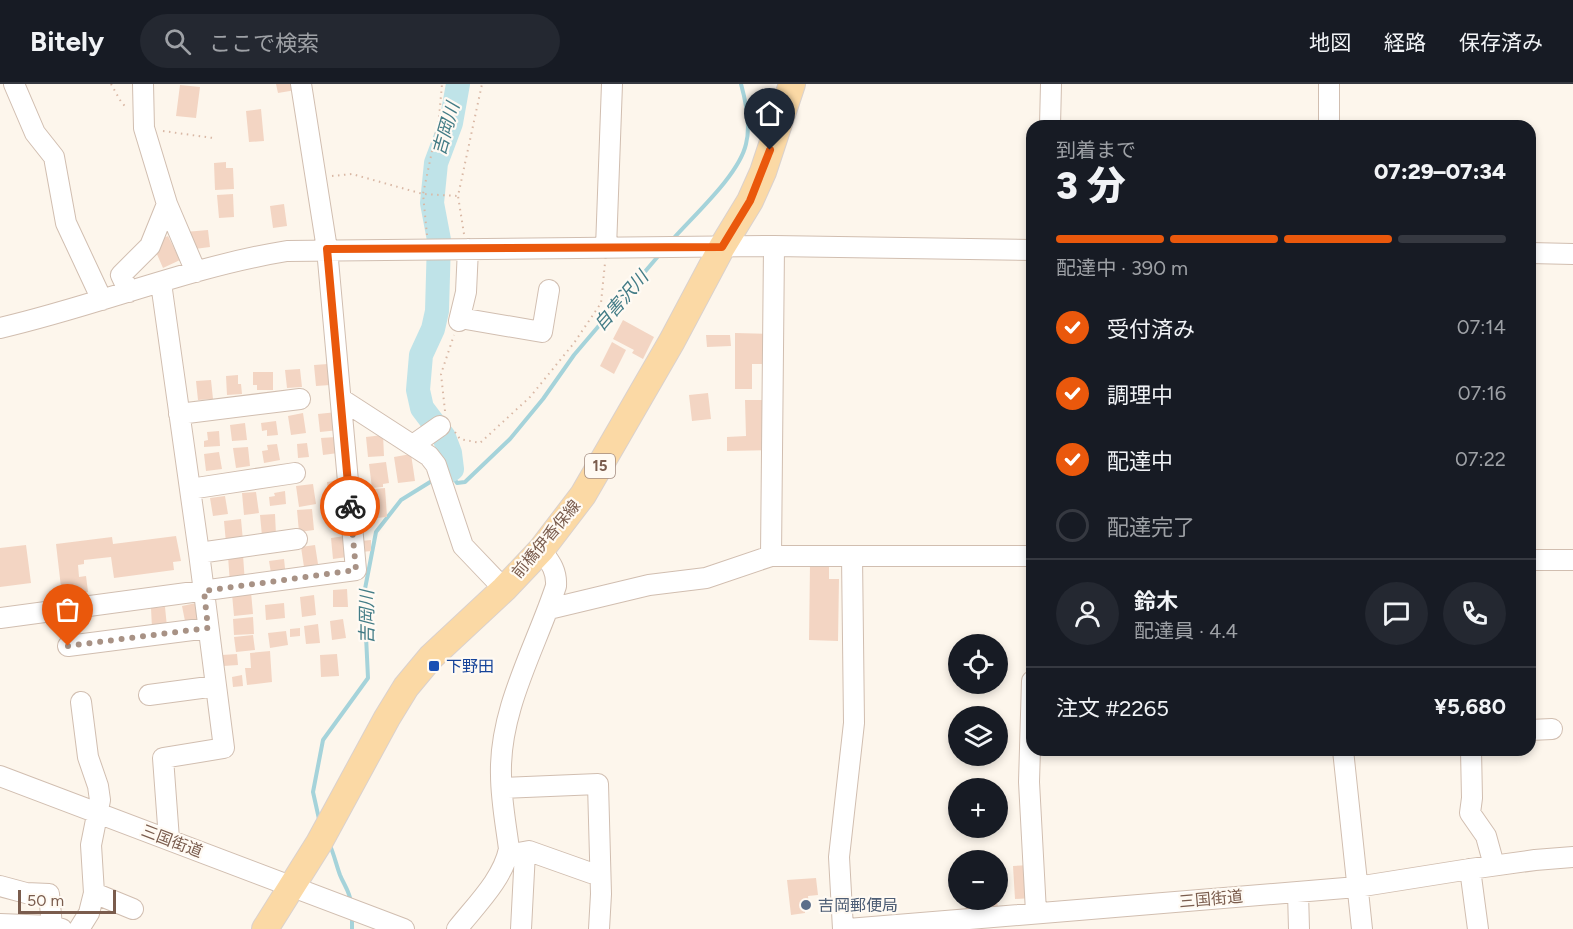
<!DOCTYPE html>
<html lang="ja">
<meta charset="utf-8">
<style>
:root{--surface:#171b24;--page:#242831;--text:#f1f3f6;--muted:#9ea1a6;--line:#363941;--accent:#ea580c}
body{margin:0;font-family:Figtree,"Noto Sans JP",sans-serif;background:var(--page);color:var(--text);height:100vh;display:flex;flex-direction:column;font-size:22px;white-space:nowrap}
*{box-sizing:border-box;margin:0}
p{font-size:20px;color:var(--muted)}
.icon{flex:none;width:33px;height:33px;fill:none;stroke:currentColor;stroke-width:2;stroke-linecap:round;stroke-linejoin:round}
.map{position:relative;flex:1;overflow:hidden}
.panel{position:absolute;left:1026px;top:36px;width:510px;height:636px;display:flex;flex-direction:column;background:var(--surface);border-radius:18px;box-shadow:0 3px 9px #0003}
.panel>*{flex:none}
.buttons{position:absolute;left:948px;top:550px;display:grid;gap:12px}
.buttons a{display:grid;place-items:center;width:60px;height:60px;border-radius:50%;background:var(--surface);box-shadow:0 3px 9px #0003;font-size:30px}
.scale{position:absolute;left:18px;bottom:15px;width:98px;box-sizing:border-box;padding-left:6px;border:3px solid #7a5c4d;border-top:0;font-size:16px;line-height:21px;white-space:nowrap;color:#7a5c4d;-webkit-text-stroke:4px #fffaf3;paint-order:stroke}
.pin{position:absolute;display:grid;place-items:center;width:51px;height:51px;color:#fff;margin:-62px -26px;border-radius:50% 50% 50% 0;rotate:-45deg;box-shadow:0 0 6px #0007}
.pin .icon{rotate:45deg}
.courier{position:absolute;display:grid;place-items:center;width:60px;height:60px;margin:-30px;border:4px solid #ea580c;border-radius:50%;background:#fff;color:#222;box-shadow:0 2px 8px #0007}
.headline em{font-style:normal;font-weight:800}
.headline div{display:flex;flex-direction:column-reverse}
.headline{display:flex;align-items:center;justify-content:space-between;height:102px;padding:0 30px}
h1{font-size:39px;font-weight:800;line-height:45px}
.bar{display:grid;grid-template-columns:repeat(4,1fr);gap:9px 6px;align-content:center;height:72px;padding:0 30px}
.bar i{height:8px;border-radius:4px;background:var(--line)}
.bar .active{background:var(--accent)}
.bar p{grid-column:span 4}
.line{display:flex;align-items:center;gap:15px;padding:0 30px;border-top:2px solid var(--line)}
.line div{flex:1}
.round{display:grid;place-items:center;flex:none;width:63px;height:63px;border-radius:32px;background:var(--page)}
ol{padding:0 30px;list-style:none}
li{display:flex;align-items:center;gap:18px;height:66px}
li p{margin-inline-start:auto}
li .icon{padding:6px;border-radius:50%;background:var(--accent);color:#fff;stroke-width:4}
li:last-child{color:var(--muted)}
li i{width:33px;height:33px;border:3px solid var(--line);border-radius:50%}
header{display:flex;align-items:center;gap:36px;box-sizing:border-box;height:84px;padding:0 30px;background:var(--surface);border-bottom:2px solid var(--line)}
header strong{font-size:28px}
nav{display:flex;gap:33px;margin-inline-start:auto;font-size:21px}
.search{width:420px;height:54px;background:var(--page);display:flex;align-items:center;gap:15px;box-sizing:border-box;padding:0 21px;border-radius:33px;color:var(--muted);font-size:22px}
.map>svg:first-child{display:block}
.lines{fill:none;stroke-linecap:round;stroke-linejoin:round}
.stream{stroke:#a5d3da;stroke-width:4}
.river{stroke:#bfe3e8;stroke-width:24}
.building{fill:#f3d5c3}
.minor-casing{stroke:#d1beb0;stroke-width:22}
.major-casing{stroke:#dad1cd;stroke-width:28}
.path{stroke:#d9b8a5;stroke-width:2;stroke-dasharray:1.5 4.5;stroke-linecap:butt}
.minor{stroke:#fff;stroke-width:20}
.major{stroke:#fbd9a5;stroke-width:26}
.done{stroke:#a89285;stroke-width:6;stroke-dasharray:0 10.8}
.route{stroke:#ea580c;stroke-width:8}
.transit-dot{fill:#1a4fb4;stroke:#fffaf3;stroke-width:2}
.service-dot{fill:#5c6f8a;stroke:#fffaf3;stroke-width:2}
.labels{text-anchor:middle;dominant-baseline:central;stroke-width:4.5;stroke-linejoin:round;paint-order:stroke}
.shield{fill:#fffaf3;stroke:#a28b7f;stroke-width:1.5}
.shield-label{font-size:15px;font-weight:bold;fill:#7a5c4d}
.street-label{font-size:16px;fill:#7a5c4d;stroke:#fffaf3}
.transit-label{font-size:16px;fill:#164399;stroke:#fffaf3;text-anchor:start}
.service-label{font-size:16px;fill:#4e5e75;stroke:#fffaf3;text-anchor:start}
.water-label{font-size:18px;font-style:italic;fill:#437c86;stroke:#fffaf3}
</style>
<header>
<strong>Bitely</strong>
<div class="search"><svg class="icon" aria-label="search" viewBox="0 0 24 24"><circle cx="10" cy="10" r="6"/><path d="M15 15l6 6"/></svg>ここで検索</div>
<nav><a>地図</a><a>経路</a><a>保存済み</a></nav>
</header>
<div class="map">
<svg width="1573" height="845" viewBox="0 0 1573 845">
<rect width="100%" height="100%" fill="#fdf6ec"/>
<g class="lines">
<path class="stream" d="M673,155C694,131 739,91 746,60C751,41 746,18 741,0
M444,390L449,387L457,399L465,398L510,355L543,315L574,271L660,170
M319,735L313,708L323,656L368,594L364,510L376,448L401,416L435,395
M329,759C334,770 336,780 340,791C344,801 350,808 351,819
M352,832V845"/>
<path class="river" d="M449,387L452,385L450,369L444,353L422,324L418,306L421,271L433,245L437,227L439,156L432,119L436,79L451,39L458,0"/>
</g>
<path class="building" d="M276,0H295L296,6L278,9Z
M180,1L200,3L196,34L176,32Z
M261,25L264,57L249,58L246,27Z
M226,78V84H233L234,105L215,106L214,79Z
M233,110L234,133L219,134L217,111Z
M284,120L287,142L273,144L270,122Z
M208,146L210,163L187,166L185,148Z
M168,152L180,176L163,184L152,159Z
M623,236L654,253L643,275L632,269L634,266L613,255Z
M735,249L771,250V280H752V305H735Z
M706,251H730L731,262L707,263Z
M612,258L626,266L614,290L600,282Z
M328,280L330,301L316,302L314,281Z
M300,285L302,303L287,304L285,286Z
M253,288H273V306H257V301H253Z
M238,291V300H241L242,310L227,311L226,292Z
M211,296L213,315L198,316L196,297Z
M708,309L711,335L692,337L689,311Z
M745,316H769L770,366L727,367V353L746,352Z
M337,328L339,346L320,348L318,330Z
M303,329L306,349L291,351L288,332Z
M276,337L278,351L267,352V346L262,347L261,339Z
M245,339L247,356L232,357L230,341Z
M219,347L220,362L204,363V357L208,356L207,348Z
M383,351L384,372L368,373L366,353Z
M336,353L338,369L323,371L321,354Z
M307,359L309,373L298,374L297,360Z
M277,360L280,376L264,379L262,367L268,366L267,361Z
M248,363L250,382L236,384L233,364Z
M219,368L222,385L206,387L204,370Z
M411,370L415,397L398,399L394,373Z
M386,378L389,399L383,400V403L372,404L369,380Z
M341,396L343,416L329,418L327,398Z
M313,400L316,420L299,423L296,402Z
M385,404L387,433L365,435L362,406Z
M285,407L286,420L270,422L269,413L275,412L274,409Z
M256,408L259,429L244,431L242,409Z
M225,412L228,430L213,432L210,414Z
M344,421L345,440L331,441L329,422Z
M312,425L314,446L299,448L297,426Z
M275,430L276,451L262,452L260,431Z
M241,435L243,457L226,459L224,437Z
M176,452L181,477L173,478L174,486L114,494L111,473L84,476V480L78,481L79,493L86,492L88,508L62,512L56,460L112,453L113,460Z
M345,452L347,473L333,475L331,454Z
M371,456V467L362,468L361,457Z
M26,461L31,499L0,503V464Z
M315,461L318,480L304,483L301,463Z
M243,471L245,499L230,500L228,472Z
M284,475L286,493L272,495L269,477Z
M810,480H829V495H839L838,557L809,556Z
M347,505L348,523H333V506Z
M251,508L253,530L234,532L232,510Z
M314,511L316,531L302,533L300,513Z
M196,519L200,540L186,542L182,522Z
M284,519L285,534L266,536L265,521Z
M165,523L167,543L152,544L151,524Z
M253,533L254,550L234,551L233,535Z
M343,535L346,554L332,556L330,537Z
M318,540L320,559L306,560L304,542Z
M300,544V552L290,553V545Z
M286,547L288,561L270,564L268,549Z
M253,551L255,566L236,568L234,553Z
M270,567L272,598L247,601L245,584H251L250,569Z
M237,570L238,581L223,582L222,571Z
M337,570L339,592L321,593L320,571Z
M242,591L243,602L233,603L232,593Z
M1031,781L1033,814L1015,815L1013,782Z
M816,794L818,811L808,812L809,823L805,824V829L791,831L787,796Z
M965,816H997L998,824L966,827Z"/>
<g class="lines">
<g class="minor-casing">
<path id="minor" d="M14,0L35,49L54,73L66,139L102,216
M143,0L144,44L167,120L196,188
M1050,42L1051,0
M1329,42V0
M606,164L612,0
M1530,169L1573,170
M161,199L199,469L224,664L163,674L169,755
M129,208L121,191L150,162L167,120
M460,234L542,248L549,206
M459,237L466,208L468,165
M0,244C96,222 189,183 287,167L774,162L1032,166
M341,315L429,372L436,381L463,462L504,505
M179,330L300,315
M413,361L440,342
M190,405L295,389
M199,469L297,455
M771,472L774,162
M1530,476H1573
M549,525L649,501L706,494L771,472H1032
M0,534L356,486L327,165L301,0
M68,562L208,544
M1032,597L1029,698L1036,828
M149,611L216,602
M1530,646L1552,645
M1343,666L1362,845
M1471,666L1472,714L1470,729L1486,752L1494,781
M0,692L404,845
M502,704L598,700L601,810L599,845
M508,771L529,767L591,789L600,788
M1470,785L1478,845
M0,802L26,809L49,810L52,842
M1298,808L1299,845
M94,809L133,825
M0,840L52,842L62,845
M79,845L89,829L94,809L91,761L100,716L98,702L88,673L81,618
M457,845C476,821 503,795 509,765C506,741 501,716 501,691C499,625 536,563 556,502C557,486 550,478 541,466
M521,845L525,768
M843,845L839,773L854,639L852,472
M848,845L1357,803L1470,785L1535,776L1573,773"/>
</g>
<g class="major-casing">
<path id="major" d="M265,845L319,759L387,634L406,603L431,573L504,505L541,466L583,411L672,257L722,163L750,117L763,88L792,0"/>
</g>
<path class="path" d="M111,0L120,16L127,25
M163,47L213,54
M332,92L352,90L423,110L458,112
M464,150L458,112L482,0
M427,151L423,110L439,34L442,0
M445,327L441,290L454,251
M455,348L460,355L480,359L530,313L574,259L601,219L605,179"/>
<use href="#minor" class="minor"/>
<use href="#major" class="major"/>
</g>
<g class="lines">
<path class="done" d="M68,562L208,544L204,507L356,486L350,422"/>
<path class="route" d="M350,422L327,165L722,163L750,117L770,66"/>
</g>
<rect class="transit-dot" x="428" y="576" width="12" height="12" rx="3"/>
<circle class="service-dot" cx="806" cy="821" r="6"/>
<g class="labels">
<rect class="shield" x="585" y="370" width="30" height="24" rx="4.5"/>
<g class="shield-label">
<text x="600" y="382">15</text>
</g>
<g class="street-label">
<text transform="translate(546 455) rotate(-50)">前橋伊香保線</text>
<text transform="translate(172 757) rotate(21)">三国街道</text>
<text transform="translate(1211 815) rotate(-5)">三国街道</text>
</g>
<g class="transit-label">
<text x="446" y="582">下野田</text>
</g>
<g class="service-label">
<text x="818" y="821">吉岡郵便局</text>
</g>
<g class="water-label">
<text transform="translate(446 45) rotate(-74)">吉岡川</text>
<text transform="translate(621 217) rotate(-49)">自害沢川</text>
<text transform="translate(367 533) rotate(-90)">吉岡川</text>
</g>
</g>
</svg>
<div class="buttons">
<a><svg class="icon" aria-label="locate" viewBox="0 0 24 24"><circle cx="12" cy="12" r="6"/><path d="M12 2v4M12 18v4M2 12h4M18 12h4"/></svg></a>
<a><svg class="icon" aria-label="layers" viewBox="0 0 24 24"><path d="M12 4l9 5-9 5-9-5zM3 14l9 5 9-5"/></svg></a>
<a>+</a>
<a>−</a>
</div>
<div class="scale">50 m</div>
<div class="pin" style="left:68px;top:562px;background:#ea580c"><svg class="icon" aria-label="bag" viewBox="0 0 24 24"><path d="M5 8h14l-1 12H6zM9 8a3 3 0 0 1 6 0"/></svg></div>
<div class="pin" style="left:770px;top:66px;background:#1f2937"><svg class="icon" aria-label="home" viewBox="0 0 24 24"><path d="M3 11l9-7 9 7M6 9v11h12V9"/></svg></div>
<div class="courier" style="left:350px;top:422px"><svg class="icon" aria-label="bike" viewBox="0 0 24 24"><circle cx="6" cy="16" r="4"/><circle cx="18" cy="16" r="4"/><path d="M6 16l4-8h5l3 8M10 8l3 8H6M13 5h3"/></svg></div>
<section class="panel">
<div class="headline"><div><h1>3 分</h1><p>到着まで</p></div><em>07:29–07:34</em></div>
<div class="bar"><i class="active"></i><i class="active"></i><i class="active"></i><i></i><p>配達中 · 390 m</p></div>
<ol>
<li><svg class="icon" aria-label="check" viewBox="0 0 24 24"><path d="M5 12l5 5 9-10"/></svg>受付済み<p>07:14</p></li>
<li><svg class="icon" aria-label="check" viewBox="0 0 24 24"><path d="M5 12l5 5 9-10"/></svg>調理中<p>07:16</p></li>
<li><svg class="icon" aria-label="check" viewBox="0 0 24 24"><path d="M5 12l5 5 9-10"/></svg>配達中<p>07:22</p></li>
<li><i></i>配達完了</li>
</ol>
<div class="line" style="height:108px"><a class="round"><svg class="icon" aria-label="person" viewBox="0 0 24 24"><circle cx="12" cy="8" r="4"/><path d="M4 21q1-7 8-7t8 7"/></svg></a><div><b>鈴木</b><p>配達員 · 4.4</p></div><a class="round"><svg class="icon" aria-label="chat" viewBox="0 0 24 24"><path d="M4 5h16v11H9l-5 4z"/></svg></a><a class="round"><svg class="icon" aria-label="phone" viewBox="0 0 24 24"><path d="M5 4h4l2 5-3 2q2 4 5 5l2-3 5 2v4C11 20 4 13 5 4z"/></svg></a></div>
<div class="line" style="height:78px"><div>注文 #2265</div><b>¥5,680</b></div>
</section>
</div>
